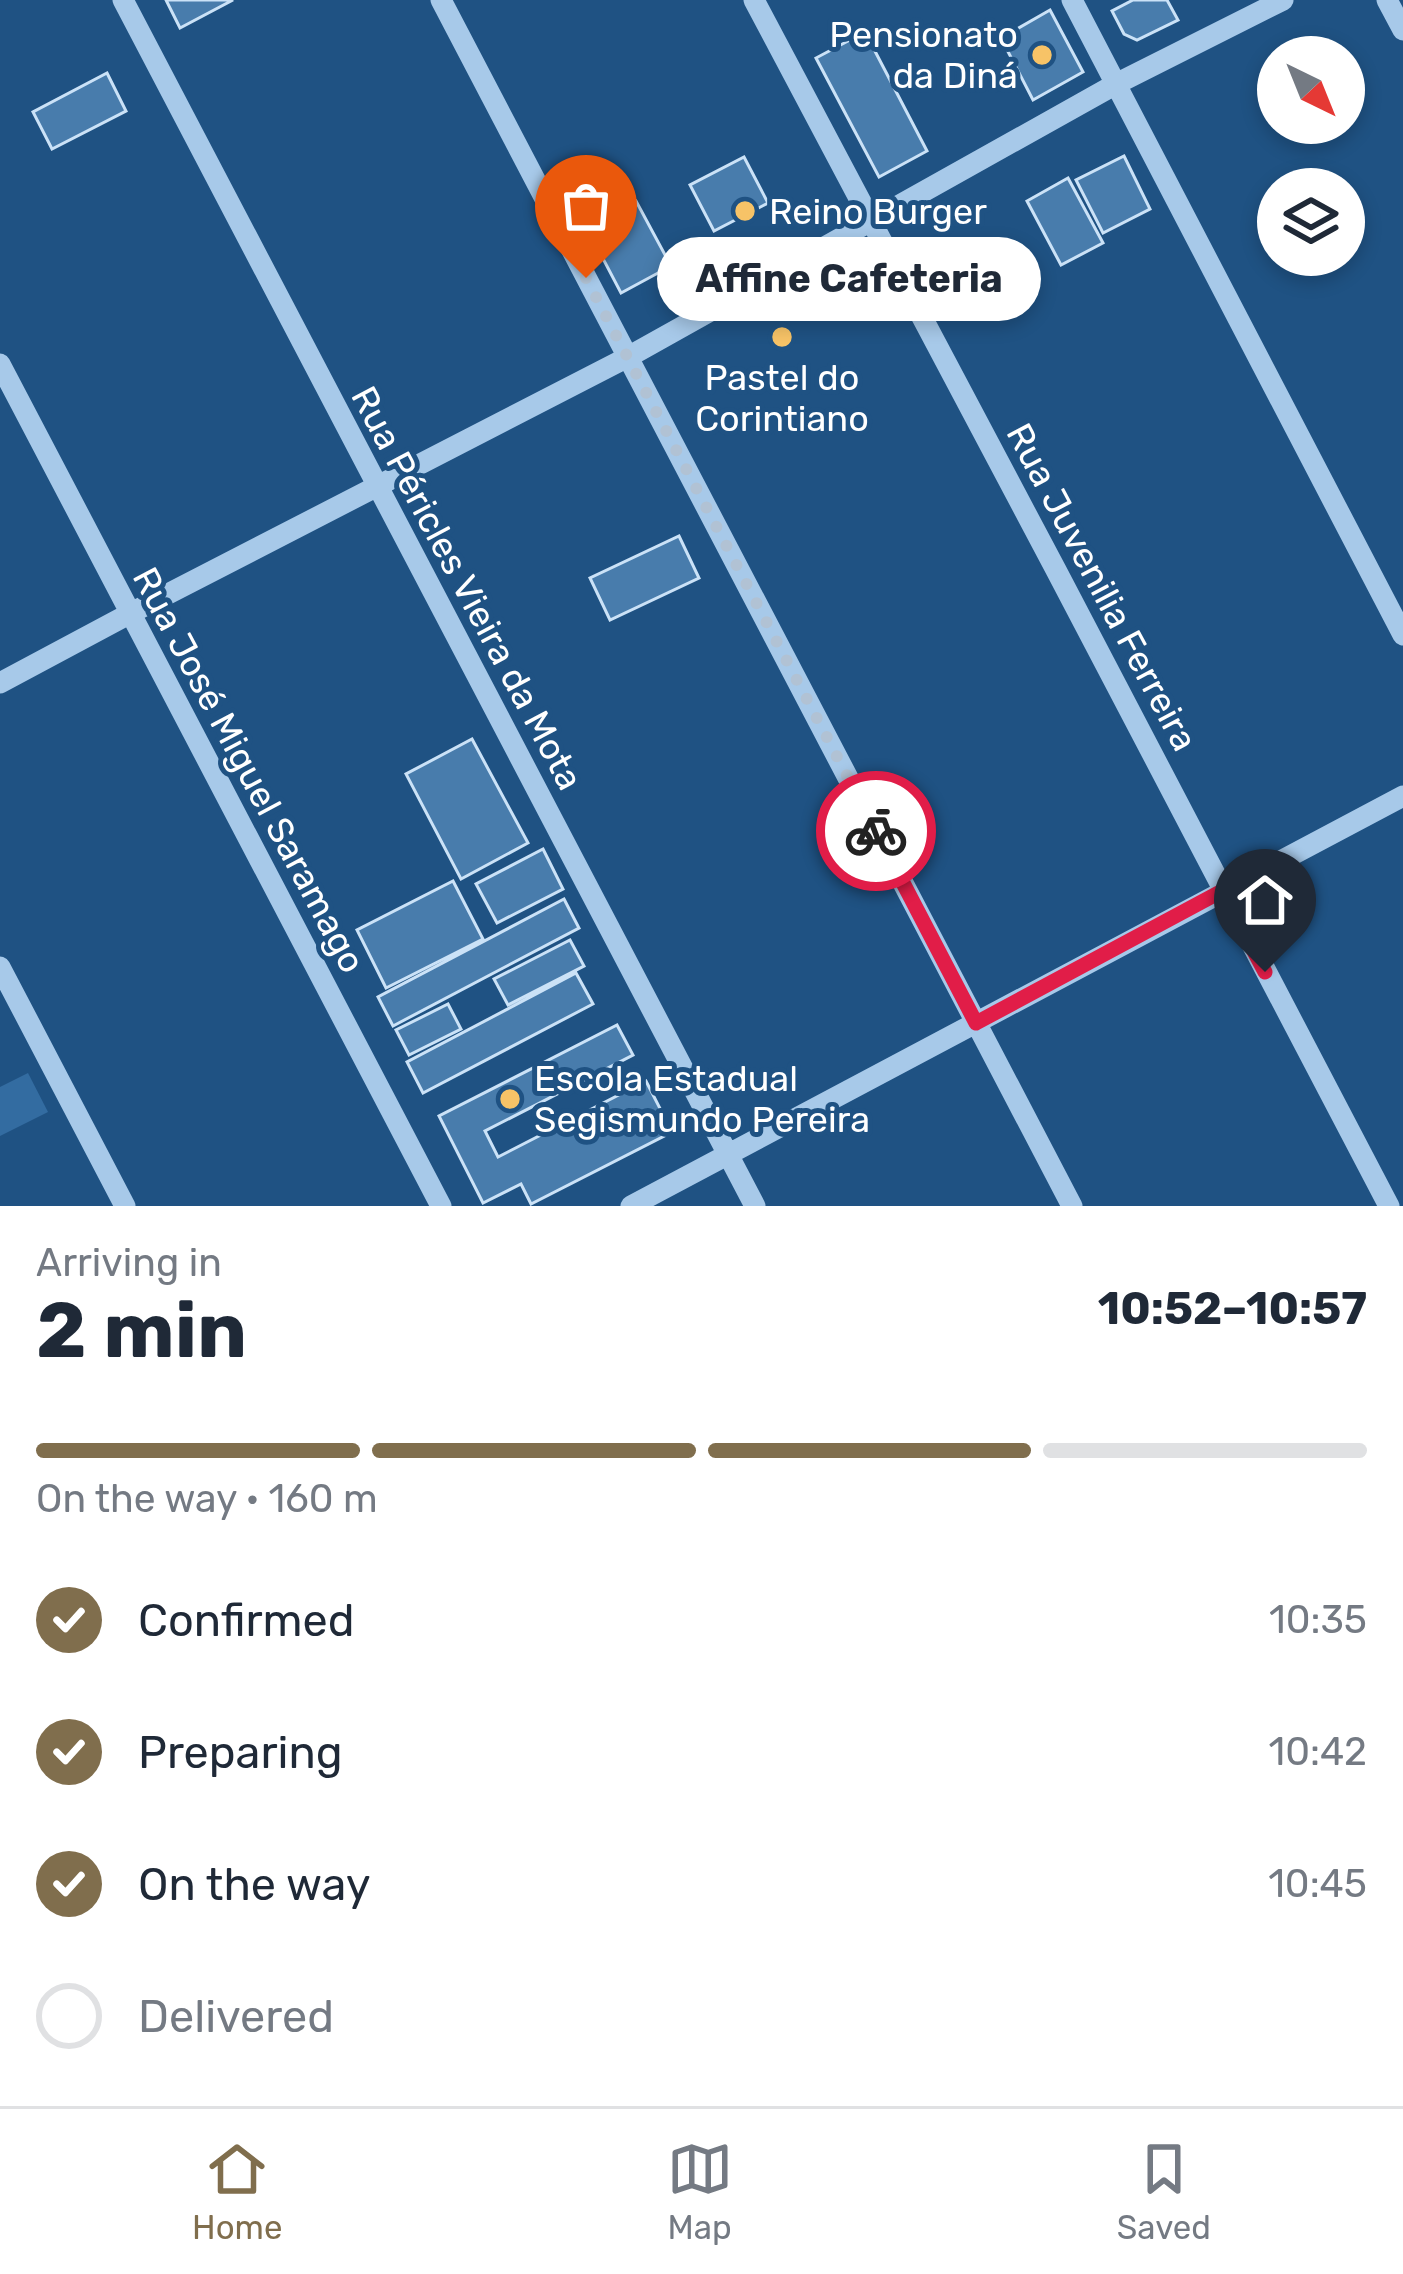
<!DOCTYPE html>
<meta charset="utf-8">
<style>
:root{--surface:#fff;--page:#f6f6f7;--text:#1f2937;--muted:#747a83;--line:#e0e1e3;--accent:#806e4d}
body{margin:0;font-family:Rubik,sans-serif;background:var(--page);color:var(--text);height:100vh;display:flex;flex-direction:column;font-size:45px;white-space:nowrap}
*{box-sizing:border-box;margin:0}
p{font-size:39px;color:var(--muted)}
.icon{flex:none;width:66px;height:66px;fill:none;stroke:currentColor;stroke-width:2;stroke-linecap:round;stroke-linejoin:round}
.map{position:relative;height:1206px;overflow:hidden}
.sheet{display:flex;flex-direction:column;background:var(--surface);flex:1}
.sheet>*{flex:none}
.needle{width:78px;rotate:137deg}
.controls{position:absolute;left:1257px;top:36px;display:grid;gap:24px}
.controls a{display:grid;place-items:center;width:108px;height:108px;border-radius:50%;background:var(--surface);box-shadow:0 6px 18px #0003;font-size:60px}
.pin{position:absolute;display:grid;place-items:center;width:102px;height:102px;color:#fff;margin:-123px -51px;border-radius:50% 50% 50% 0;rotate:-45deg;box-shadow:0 0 12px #0007}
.pin .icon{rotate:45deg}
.courier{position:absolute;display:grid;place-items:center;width:120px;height:120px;margin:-60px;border:9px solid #e11d48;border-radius:50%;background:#fff;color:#222;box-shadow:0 3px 15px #0007}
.bubble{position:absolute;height:84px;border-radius:42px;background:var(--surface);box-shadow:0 6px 18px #0003;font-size:39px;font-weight:700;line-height:84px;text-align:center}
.headline em{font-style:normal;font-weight:700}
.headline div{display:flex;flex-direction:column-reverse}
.headline{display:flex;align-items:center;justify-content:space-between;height:204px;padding:0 36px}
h1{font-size:78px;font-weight:700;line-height:90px}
.bar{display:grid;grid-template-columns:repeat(4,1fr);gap:18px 12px;align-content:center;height:144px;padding:0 36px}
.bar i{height:15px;border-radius:9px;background:var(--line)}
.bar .active{background:var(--accent)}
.bar p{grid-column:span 4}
ol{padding:0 36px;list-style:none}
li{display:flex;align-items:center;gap:36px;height:132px}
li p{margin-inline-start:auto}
li .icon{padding:12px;border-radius:50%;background:var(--accent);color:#fff;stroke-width:4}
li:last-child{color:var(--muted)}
li i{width:66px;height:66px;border:6px solid var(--line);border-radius:50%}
.tab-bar{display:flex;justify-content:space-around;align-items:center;height:168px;border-top:3px solid var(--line);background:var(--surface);font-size:33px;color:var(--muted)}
.tab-bar a{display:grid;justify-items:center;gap:6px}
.tab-bar .active{color:var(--accent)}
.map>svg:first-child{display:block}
.green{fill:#336ca1}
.building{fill:#487cac;stroke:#cbe2f7;stroke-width:3}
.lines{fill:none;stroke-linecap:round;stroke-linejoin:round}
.minor{stroke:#a7c9e9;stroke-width:21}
.done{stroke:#b1c2d4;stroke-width:12;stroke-dasharray:0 21.6}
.route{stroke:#e11d48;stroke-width:15}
.poi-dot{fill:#f7c367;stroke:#1f5283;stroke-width:4.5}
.labels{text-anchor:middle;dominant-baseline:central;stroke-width:10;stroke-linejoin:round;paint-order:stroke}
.poi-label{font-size:36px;fill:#fff;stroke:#1f5283;text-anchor:start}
.street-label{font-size:36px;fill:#fff;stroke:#1f5283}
</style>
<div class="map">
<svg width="1403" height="1206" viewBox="0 0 1403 1206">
<rect width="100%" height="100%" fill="#1f5283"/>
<path class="green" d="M28,1073L48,1112L0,1136V1087Z"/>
<path class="building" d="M166,0H233L180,28Z
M1133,0H1167L1178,20L1137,40L1124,34L1112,11Z
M1050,10L1083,72L1033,100L1001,38Z
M865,32L927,151L879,177L816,58Z
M107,73L126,111L52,149L33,112Z
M1124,156L1150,209L1103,233L1076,180Z
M744,157L768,203L714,231L690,185Z
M1068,178L1103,243L1061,265L1027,201Z
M636,201L671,266L621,293L587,228Z
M679,536L699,578L610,620L590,578Z
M472,739L528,843L461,879L406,774Z
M543,849L563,889L497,923L476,884Z
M453,881L483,939L386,988L357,930Z
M564,899L579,928L393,1026L378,997Z
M570,940L584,966L508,1005L494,979Z
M576,973L593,1004L423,1093L407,1062Z
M448,1004L461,1029L409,1055L396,1030Z
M617,1025L633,1055L485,1131L498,1157L646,1081L672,1132L531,1204L521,1184L483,1203L439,1116Z"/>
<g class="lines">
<path class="minor" d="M123,0L755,1206
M441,0L1072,1206
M754,0L1056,570L1389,1206
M1072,0L1403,635
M1387,0L1403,30
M0,364L441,1206
M0,683L129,614L628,357L1116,84L1283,0
M0,967L125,1206
M631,1206L1403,796"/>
</g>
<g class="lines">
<path class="done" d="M586,278L876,831"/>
<path class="route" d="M876,831L976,1023L1222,891L1265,972"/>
</g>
<g class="poi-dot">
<circle cx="1042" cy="55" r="12"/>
<circle cx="745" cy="211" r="12"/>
<circle cx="782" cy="337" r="12"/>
<circle cx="510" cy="1099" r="12"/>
</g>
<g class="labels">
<g class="poi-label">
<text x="1018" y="34" text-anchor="end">Pensionato<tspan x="1018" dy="41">da Diná</tspan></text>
<text x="769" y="211">Reino Burger</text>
<text x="782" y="377" text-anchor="middle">Pastel do<tspan x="782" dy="41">Corintiano</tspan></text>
<text x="534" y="1078">Escola Estadual<tspan x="534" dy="41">Segismundo Pereira</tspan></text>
</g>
<g class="street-label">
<text transform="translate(1102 587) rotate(62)">Rua Juvenilia Ferreira</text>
<text transform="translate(467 588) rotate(62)">Rua Péricles Vieira da Mota</text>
<text transform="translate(249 770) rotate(62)">Rua José Miguel Saramago</text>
</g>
</g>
</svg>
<div class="controls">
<a><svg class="needle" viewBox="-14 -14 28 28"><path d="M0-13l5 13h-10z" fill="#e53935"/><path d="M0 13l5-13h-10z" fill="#747a83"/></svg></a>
<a><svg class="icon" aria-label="layers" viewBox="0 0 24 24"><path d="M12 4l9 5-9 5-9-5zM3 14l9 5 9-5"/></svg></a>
</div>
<div class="pin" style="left:586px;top:278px;background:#ea580c"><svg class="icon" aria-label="bag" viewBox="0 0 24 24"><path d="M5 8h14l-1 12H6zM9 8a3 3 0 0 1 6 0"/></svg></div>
<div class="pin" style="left:1265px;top:972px;background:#1f2937"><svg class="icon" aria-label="home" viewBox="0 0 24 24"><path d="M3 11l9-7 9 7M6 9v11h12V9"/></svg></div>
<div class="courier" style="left:876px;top:831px"><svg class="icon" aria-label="bike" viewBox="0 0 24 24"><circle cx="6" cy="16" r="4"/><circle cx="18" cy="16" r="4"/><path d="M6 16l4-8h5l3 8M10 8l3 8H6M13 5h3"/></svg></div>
<div class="bubble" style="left:657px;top:237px;width:384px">Affine Cafeteria</div>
</div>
<section class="sheet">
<div class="headline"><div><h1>2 min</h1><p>Arriving in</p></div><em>10:52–10:57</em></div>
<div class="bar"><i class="active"></i><i class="active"></i><i class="active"></i><i></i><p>On the way · 160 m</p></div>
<ol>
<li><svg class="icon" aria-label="check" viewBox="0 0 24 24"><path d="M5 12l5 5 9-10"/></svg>Confirmed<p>10:35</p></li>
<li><svg class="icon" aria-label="check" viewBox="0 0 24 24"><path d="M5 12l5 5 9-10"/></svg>Preparing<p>10:42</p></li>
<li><svg class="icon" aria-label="check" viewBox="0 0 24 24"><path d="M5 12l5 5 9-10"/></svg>On the way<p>10:45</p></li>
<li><i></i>Delivered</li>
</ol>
</section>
<nav class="tab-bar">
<a class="active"><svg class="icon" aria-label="home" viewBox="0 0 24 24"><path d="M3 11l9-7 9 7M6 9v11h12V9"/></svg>Home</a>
<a><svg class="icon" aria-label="map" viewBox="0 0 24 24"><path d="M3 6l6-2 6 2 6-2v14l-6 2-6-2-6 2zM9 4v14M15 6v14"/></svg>Map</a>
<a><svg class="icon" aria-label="saved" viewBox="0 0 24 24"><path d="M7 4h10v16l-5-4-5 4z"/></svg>Saved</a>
</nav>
